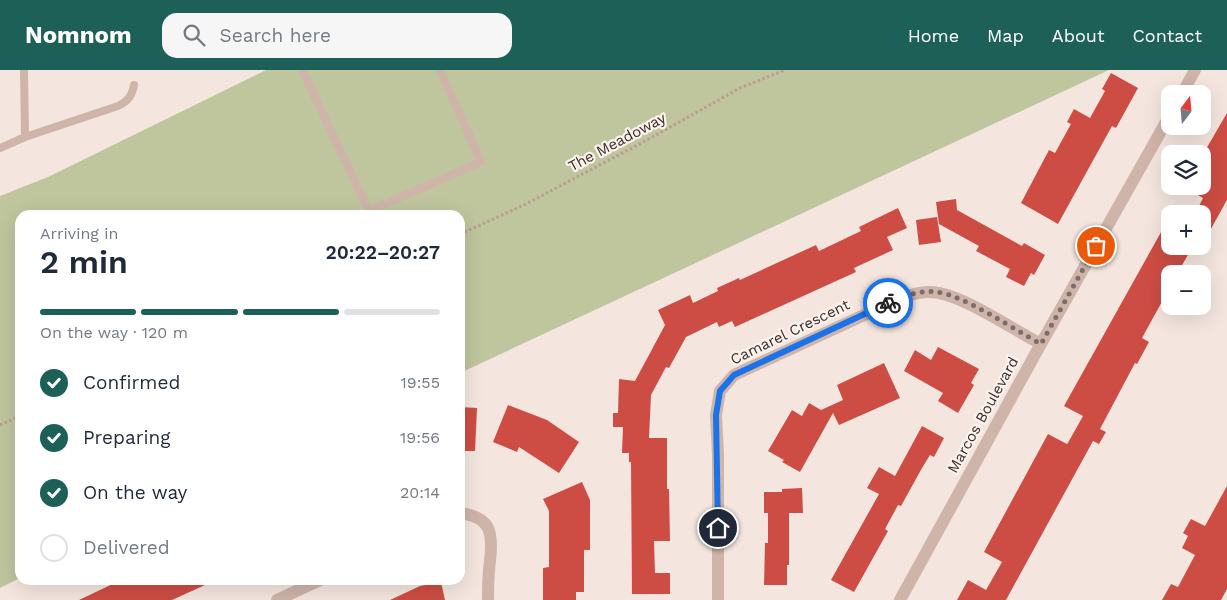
<!DOCTYPE html>
<meta charset="utf-8">
<style>
:root{--surface:#fff;--page:#f6f6f7;--text:#1f2937;--muted:#747a83;--line:#e0e1e3;--accent:#1c6058}
body{margin:0;font-family:"Work Sans",sans-serif;background:var(--page);color:var(--text);height:100vh;display:flex;flex-direction:column;font-size:19px;white-space:nowrap}
*{box-sizing:border-box;margin:0}
p{font-size:16px;color:var(--muted)}
.icon{flex:none;width:28px;height:28px;fill:none;stroke:currentColor;stroke-width:2;stroke-linecap:round;stroke-linejoin:round}
.map{position:relative;flex:1;overflow:hidden}
.panel{position:absolute;left:15px;top:140px;width:450px;height:375px;display:flex;flex-direction:column;background:var(--surface);border-radius:15px;box-shadow:0 5px 20px #0002}
.panel>*{flex:none}
.needle{width:32px;rotate:16deg}
.tools{position:absolute;left:1161px;top:15px;display:grid;gap:10px}
.tools a{display:grid;place-items:center;width:50px;height:50px;border-radius:10px;background:var(--surface);box-shadow:0 5px 20px #0002;font-size:25px}
.pin{position:absolute;display:grid;place-items:center;width:42px;height:42px;color:#fff;margin:-21px;border:2px solid #fff;border-radius:50%;box-shadow:0 1px 5px #0007}
.courier{position:absolute;display:grid;place-items:center;width:50px;height:50px;margin:-25px;border:4px solid #1a73e8;border-radius:50%;background:#fff;color:#222;box-shadow:0 1px 6px #0007}
.headline em{font-style:normal;font-weight:600}
.headline div{display:flex;flex-direction:column-reverse}
.headline{display:flex;align-items:center;justify-content:space-between;height:85px;padding:0 25px}
h1{font-size:32px;font-weight:600;line-height:38px}
.bar{display:grid;grid-template-columns:repeat(4,1fr);gap:8px 5px;align-content:center;height:60px;padding:0 25px}
.bar i{height:6px;border-radius:4px;background:var(--line)}
.bar .selected{background:var(--accent)}
.bar p{grid-column:span 4}
ol{padding:0 25px;list-style:none}
li{display:flex;align-items:center;gap:15px;height:55px}
li p{margin-inline-start:auto}
li .icon{padding:5px;border-radius:50%;background:var(--accent);color:#fff;stroke-width:4}
li:last-child{color:var(--muted)}
li i{width:28px;height:28px;border:2px solid var(--line);border-radius:50%}
header{display:flex;align-items:center;gap:30px;box-sizing:border-box;height:70px;padding:0 25px;background:var(--accent);color:#fff}
header strong{font-size:24px}
nav{display:flex;gap:28px;margin-inline-start:auto;font-size:18px}
.search{width:350px;height:45px;background:var(--page);display:flex;align-items:center;gap:12px;box-sizing:border-box;padding:0 18px;border-radius:15px;color:var(--muted);font-size:19px}
.map>svg:first-child{display:block}
.green{fill:#bfc59d}
.building{fill:#cd4d44}
.lines{fill:none;stroke-linecap:round;stroke-linejoin:round}
.path{stroke:#ba9d93;stroke-width:3;stroke-dasharray:2.5 2.5;stroke-linecap:butt}
.service{stroke:#ceb4a9;stroke-width:8}
.minor{stroke:#ceb4a9;stroke-width:12}
.done{stroke:#7c6d69;stroke-width:5;stroke-dasharray:0 9}
.route{stroke:#1a73e8;stroke-width:6}
.labels{text-anchor:middle;dominant-baseline:central;stroke-width:4.5;stroke-linejoin:round;paint-order:stroke}
.street-label{font-size:15px;fill:#3b2c2a;stroke:#fbf2ec}
</style>
<header>
<strong>Nomnom</strong>
<div class="search"><svg class="icon" aria-label="search" viewBox="0 0 24 24"><circle cx="10" cy="10" r="6"/><path d="M15 15l6 6"/></svg>Search here</div>
<nav><a>Home</a><a>Map</a><a>About</a><a>Contact</a></nav>
</header>
<div class="map">
<svg width="1227" height="530" viewBox="0 0 1227 530">
<rect width="100%" height="100%" fill="#f4e6df"/>
<path class="green" d="M266,0H1109L460,303V145H20V508L0,518V126L48,107Z"/>
<path class="building" d="M1111,3L1138,18L1116,58L1112,56L1058,154L1021,133L1049,80L1055,83L1071,54L1067,52L1074,39L1090,48L1105,21L1102,19Z
M1227,43V130L1202,175V143L1197,140L1203,128L1182,116H1202V86Z
M956,129L957,140L1022,176L1024,173L1045,185L1034,205L1031,203L1024,216L1006,207L1010,199L976,181L979,176L939,154L936,132Z
M898,138L907,158L887,167L893,180L854,198L856,202L735,257L732,251L719,257L717,252L686,267L669,298L666,297L651,325L649,368H667V419H669L670,471H654L655,503H670V524H632L631,392H629V383H622L623,357H613V343H618L619,309L635,311L665,255L658,240L690,225L693,233L718,221L717,218L739,208L740,210L816,175L819,181L861,161L859,157Z
M1170,146V176H1193L1177,204H1170V217L1142,268L1149,272L1137,294L1135,293L1100,359L1106,362L1099,374L1093,371L1006,530H957L968,510L986,520L1002,492L984,482L1048,364L1067,374L1069,371L1083,346L1064,336Z
M937,147L941,172L919,175L916,150Z
M938,277L979,299L971,313L974,315L958,343L938,331L943,323L904,301L915,280L931,290Z
M884,293L900,328L839,355L833,343L800,402L782,392L784,390L768,381L792,340L802,346L809,333L821,340L843,330L837,315Z
M508,335L547,350L579,372L559,403L519,377L517,382L493,372Z
M460,337L477,338L475,381H460Z
M922,356L944,368L934,387L930,385L922,398L901,436L898,435L885,459L888,461L854,522L831,510L879,424L867,418L879,397L895,406Z
M582,412L590,430V480H584V522H576V530H543V498L549,497V441L543,429Z
M1227,416V519L1221,530H1162L1171,514L1178,517L1195,485L1182,478L1188,466L1183,463L1191,449L1205,456Z
M802,418L803,443H789V495H787V515H764L765,473H768V443H764V422H782V419Z
M121,510H216L172,530H79Z
M441,512L445,530H390L420,516Z"/>
<g class="lines">
<path class="path" d="M460,164L522,136L647,70L740,18L785,0
M0,355L20,346"/>
<path class="service" d="M302,0L369,141L481,92L440,0
M25,67L118,36C128,31 132,26 134,15
M0,78L25,67L24,0"/>
<path class="minor" d="M1182,24L1195,0
M460,443C492,447 493,464 490,491C488,504 488,517 488,530
M277,530L320,510
M718,530V385L716,345L720,321L734,305L901,228C913,224 926,220 939,223C969,229 1012,259 1041,274
M900,530L1037,281L1170,45"/>
</g>
<g class="lines">
<path class="done" d="M888,233C904,226 919,220 937,222C963,225 1015,260 1041,274L1096,176"/>
<path class="route" d="M718,458L716,345L720,321L734,305L888,233"/>
</g>
<g class="labels">
<g class="street-label">
<text transform="translate(617 72) rotate(-28)">The Meadoway</text>
<text transform="translate(790 262) rotate(-26)">Camarel Crescent</text>
<text transform="translate(983 345) rotate(-61)">Marcos Boulevard</text>
</g>
</g>
</svg>
<div class="tools">
<a><svg class="needle" viewBox="-14 -14 28 28"><path d="M0-13l5 13h-10z" fill="#e53935"/><path d="M0 13l5-13h-10z" fill="#747a83"/></svg></a>
<a><svg class="icon" aria-label="layers" viewBox="0 0 24 24"><path d="M12 4l9 5-9 5-9-5zM3 14l9 5 9-5"/></svg></a>
<a>+</a>
<a>−</a>
</div>
<div class="pin" style="left:1096px;top:176px;background:#ea580c"><svg class="icon" aria-label="bag" viewBox="0 0 24 24"><path d="M5 8h14l-1 12H6zM9 8a3 3 0 0 1 6 0"/></svg></div>
<div class="pin" style="left:718px;top:458px;background:#1f2937"><svg class="icon" aria-label="home" viewBox="0 0 24 24"><path d="M3 11l9-7 9 7M6 9v11h12V9"/></svg></div>
<div class="courier" style="left:888px;top:233px"><svg class="icon" aria-label="bike" viewBox="0 0 24 24"><circle cx="6" cy="16" r="4"/><circle cx="18" cy="16" r="4"/><path d="M6 16l4-8h5l3 8M10 8l3 8H6M13 5h3"/></svg></div>
<section class="panel">
<div class="headline"><div><h1>2 min</h1><p>Arriving in</p></div><em>20:22–20:27</em></div>
<div class="bar"><i class="selected"></i><i class="selected"></i><i class="selected"></i><i></i><p>On the way · 120 m</p></div>
<ol>
<li><svg class="icon" aria-label="check" viewBox="0 0 24 24"><path d="M5 12l5 5 9-10"/></svg>Confirmed<p>19:55</p></li>
<li><svg class="icon" aria-label="check" viewBox="0 0 24 24"><path d="M5 12l5 5 9-10"/></svg>Preparing<p>19:56</p></li>
<li><svg class="icon" aria-label="check" viewBox="0 0 24 24"><path d="M5 12l5 5 9-10"/></svg>On the way<p>20:14</p></li>
<li><i></i>Delivered</li>
</ol>
</section>
</div>
